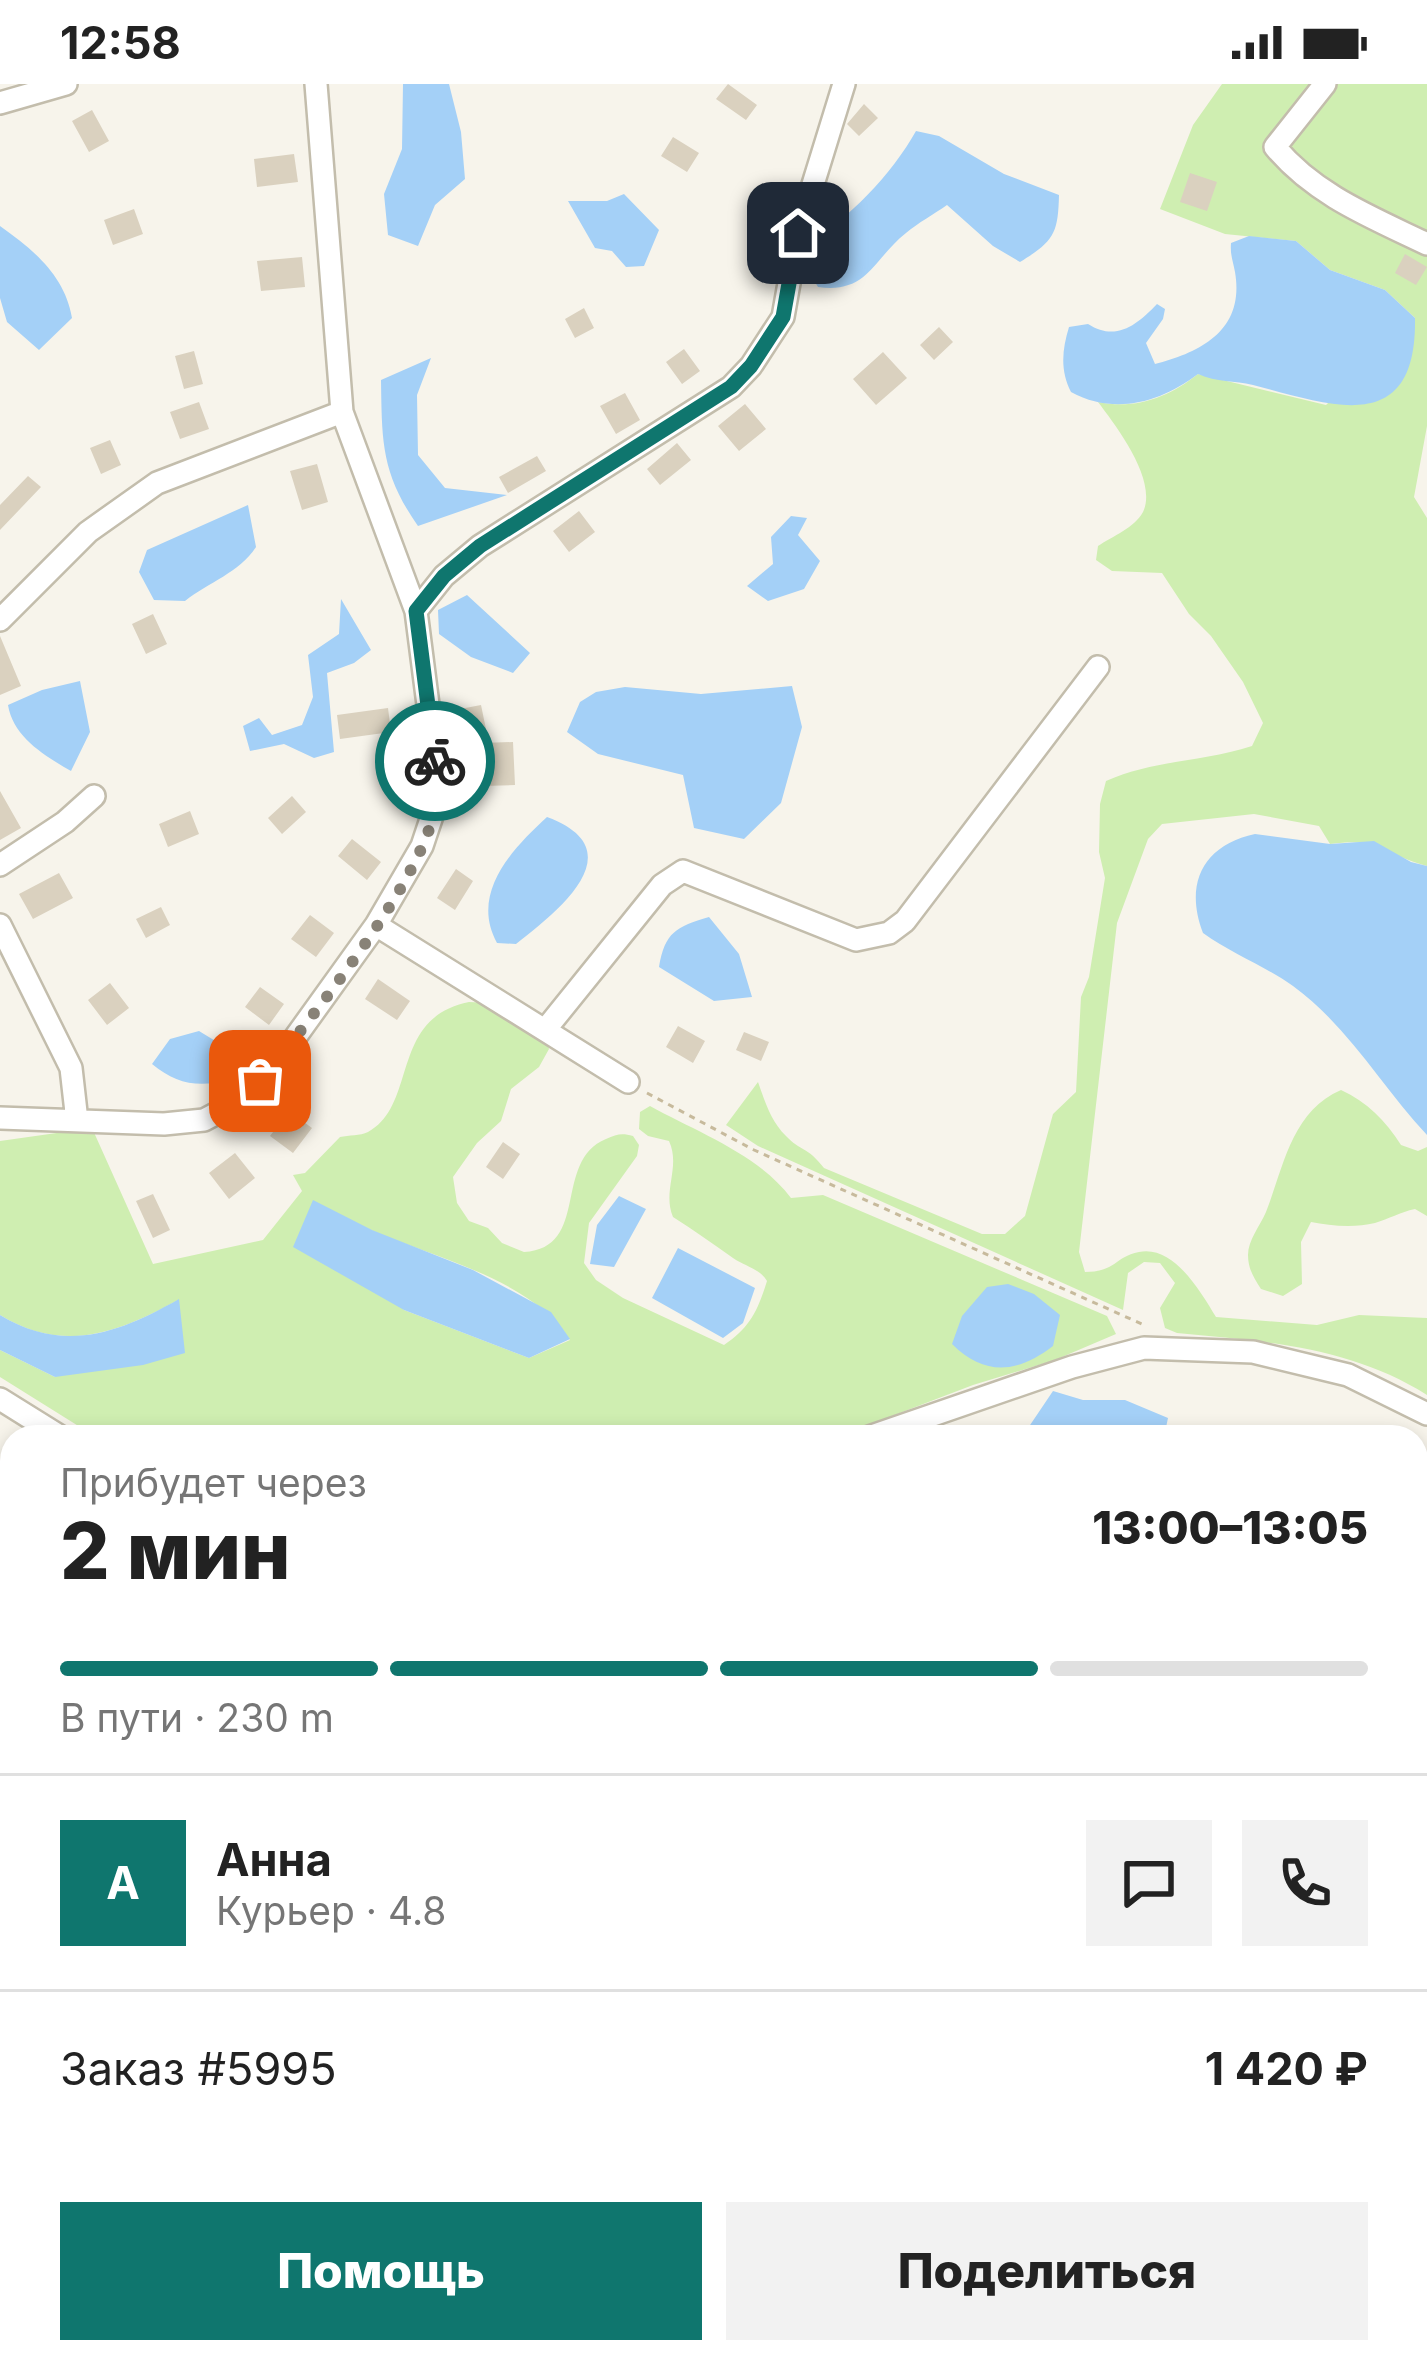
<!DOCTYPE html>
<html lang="ru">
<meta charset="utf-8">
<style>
:root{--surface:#fff;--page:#f2f2f2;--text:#222;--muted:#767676;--line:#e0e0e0;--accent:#0f766e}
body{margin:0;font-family:Inter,sans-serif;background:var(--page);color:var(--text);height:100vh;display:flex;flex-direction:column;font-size:45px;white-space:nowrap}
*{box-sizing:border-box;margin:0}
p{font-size:39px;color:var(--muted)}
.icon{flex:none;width:66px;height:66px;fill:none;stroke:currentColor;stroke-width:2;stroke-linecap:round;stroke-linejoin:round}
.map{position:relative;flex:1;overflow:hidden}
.details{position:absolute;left:0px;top:1341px;width:1428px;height:939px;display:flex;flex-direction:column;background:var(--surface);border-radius:36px 36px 0 0;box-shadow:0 6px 18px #0003}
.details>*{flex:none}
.pin{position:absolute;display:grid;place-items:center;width:102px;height:102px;color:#fff;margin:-51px;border-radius:24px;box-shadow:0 6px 18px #0006}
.courier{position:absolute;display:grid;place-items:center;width:120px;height:120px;margin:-60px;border:9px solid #0f766e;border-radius:50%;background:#fff;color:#222;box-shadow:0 3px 15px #0007}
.head em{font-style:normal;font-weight:800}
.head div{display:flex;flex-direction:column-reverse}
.head{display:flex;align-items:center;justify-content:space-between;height:204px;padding:0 60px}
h1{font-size:78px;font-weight:800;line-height:90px}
.bar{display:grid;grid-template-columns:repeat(4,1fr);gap:18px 12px;align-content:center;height:144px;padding:0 60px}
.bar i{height:15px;border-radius:9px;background:var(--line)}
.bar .on{background:var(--accent)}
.bar p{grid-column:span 4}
.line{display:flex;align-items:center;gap:30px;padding:0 60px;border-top:3px solid var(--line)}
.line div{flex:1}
.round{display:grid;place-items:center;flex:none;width:126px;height:126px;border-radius:0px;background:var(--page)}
.action{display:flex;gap:24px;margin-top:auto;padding:24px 60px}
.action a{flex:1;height:138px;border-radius:0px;background:var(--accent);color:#fff;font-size:48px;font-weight:800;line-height:138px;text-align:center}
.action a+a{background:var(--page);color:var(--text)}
.status{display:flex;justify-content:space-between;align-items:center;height:84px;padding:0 60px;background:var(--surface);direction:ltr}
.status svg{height:33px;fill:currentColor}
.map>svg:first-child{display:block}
.green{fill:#cfeeb1;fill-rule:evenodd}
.water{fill:#a4d0f7}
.building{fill:#dad1bf}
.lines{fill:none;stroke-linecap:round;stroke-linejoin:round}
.minor-casing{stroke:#c3bdac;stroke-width:26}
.path{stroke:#c7ba9c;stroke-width:3;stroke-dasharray:6 6;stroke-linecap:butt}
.minor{stroke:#fff;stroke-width:21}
.rail{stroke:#9a9a9a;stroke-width:6;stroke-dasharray:15 15;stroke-linecap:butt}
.done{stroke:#888277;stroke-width:12;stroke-dasharray:0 21.6}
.route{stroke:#0f766e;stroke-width:15}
</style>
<div class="status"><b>12:58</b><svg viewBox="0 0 49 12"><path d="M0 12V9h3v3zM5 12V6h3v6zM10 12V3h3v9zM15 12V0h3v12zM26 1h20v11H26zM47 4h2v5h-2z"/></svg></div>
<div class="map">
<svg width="1427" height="2279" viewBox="0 0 1427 2279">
<rect width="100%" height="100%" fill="#f7f4eb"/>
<path class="green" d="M1222,0H1427V342L1414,413L1427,434V782C1381,770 1385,753 1330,760L1319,742L1254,730L1162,740L1148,755L1117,839L1079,1168L1085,1188C1116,1188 1114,1173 1139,1168C1174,1161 1200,1207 1216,1233L1317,1241L1359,1231L1427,1234V1311C1351,1263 1264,1257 1177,1249L1165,1244L1160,1224L1175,1199L1160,1179L1144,1178L1128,1189L1123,1226L758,1062L726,1041L758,998C765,1018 771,1037 786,1052C800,1067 807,1062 824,1084L982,1150H1005L1025,1132L1053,1030L1076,1008L1081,913L1089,893L1105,794L1099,768L1100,720L1106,697C1153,676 1203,678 1252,662L1263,639L1243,598L1211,552L1189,530L1162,489L1112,487L1096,476L1098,462C1113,452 1134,444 1143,428C1158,396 1116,342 1098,318C1136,326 1169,313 1198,290L1326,321L1415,234L1385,206L1330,186L1296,157L1225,150L1160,125L1193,41Z
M469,918L491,919L546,955L549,965L539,983L511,1005L501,1037L477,1059L453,1093L457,1119L469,1137L488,1144L502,1159L524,1168C591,1164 552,1077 606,1055C617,1050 622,1049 633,1052L639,1061L637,1072L589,1139L584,1179L596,1196L623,1214L724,1261C750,1244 758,1226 767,1197C759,1184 746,1183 733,1174C713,1160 694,1146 673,1133C662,1107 681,1083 669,1057L648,1052L639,1045L640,1028L650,1022C697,1048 758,1070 791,1114L823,1111L1107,1232L1116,1250L1055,1276L973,1301L837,1353H96L0,1293V1266L55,1293L178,1216C118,1249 63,1270 0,1231V1057L92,1044L153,1180L263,1156L302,1107L293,1091L305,1089L340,1053C349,1051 360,1052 368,1048C418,1021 389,934 469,918ZM313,1117C333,1127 353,1138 373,1147C435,1174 533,1196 570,1256L529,1274L404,1226Z
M1341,1006C1367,1018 1386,1037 1401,1061L1418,1067L1427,1063V1132L1415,1125C1400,1128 1389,1135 1375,1139C1355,1144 1330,1142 1311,1138L1301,1158L1302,1200L1283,1212L1261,1205C1254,1194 1248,1185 1248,1171C1248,1156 1260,1142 1266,1128C1284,1082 1291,1028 1341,1006Z
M0,1779L12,1788V1868L0,1858Z
M0,1990L12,1997V2268H148L136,2279H0Z
M1427,2089V2279H1404L1388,2268H1416V2106Z
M600,2268H704L721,2279H605Z
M966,2268H1282L1299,2279H981Z"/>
<path class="water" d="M403,0H449L461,48L465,95L435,121L418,162L388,151L384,110L402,65Z
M916,47L939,52L1004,90L1059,111C1058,150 1054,157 1020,178L993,162L947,121C934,130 918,139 906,149C873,175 868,210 818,203L804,180L805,161C848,136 892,90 916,47Z
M624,110L659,146L644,182L626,183L612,167L595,164L568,117H607Z
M0,142C34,166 65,192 72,234L39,266L7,238L0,214Z
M1249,152L1296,157L1330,186L1385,206L1415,234C1417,355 1331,321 1253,301C1234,296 1217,299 1198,290C1161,318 1115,332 1071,308C1060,286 1062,266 1069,243L1088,240C1116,258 1137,241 1157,220L1165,225L1163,235L1146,259L1155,280C1201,268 1245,246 1235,188C1233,177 1230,171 1231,159Z
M431,274L417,311L418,371L445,404L507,411L418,442C381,389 382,358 381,296Z
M248,421L256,463C239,489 209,498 185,517L154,516L139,488L147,466Z
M791,432L807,434L798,451L820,477L804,505L768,517L747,502L773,480L771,453Z
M467,511L530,569L513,589L471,573L439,550L438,526Z
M341,515L371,566L354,579L327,589L334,668L314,674L284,660L250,667L243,642L259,634L272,651L302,641L313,613L308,571L339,550Z
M80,597L90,648L71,687C45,672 13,653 8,621L42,606Z
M792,602L802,643L781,719L744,755L694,744L683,691L598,670L567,648L580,618L596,608L625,603L701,610Z
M547,733C636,766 558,827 516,860L497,859C470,810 511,766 547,733Z
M1255,750L1330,760L1374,757L1411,778L1427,782V1051C1382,1003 1348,942 1293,902C1267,883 1232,870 1203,849C1184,800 1203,761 1255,750Z
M709,833L739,870L752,913L714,917L659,883C665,848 676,843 709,833Z
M199,947L240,972L229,996C198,1004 176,1000 152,980L170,955Z
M619,1112L646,1125L614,1183L590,1180L597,1141Z
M313,1116L372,1146L473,1186L551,1228L570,1255L529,1274L404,1226L293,1163Z
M678,1164L755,1204L743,1239L723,1254L652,1214Z
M1008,1200L1034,1210L1060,1231L1053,1262C1018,1289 985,1293 952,1260L962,1232L987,1203Z
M179,1215L185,1269L143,1281L55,1293L0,1266V1231C64,1270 119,1249 179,1215Z
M1053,1307L1083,1316H1125L1168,1334L1164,1353H1022Z"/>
<path class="building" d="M728,0L757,21L746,36L716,15Z
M864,20L878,34L859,52L847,40Z
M92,26L109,57L89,68L72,37Z
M673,53L699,69L687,88L661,72Z
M294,70L298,98L257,103L254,75Z
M1190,89L1217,98L1207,127L1180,118Z
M134,125L143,150L113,161L104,136Z
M1405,170L1427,183L1416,201L1395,189Z
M302,173L305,203L261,207L257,177Z
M584,224L594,244L575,254L565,235Z
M939,243L953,258L934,276L920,261Z
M684,265L700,287L682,300L666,278Z
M194,267L203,300L184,305L175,272Z
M883,268L907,294L876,321L853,295Z
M625,309L640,336L616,350L600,322Z
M199,318L209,345L180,355L170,328Z
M745,320L766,345L739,367L718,342Z
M110,356L121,381L101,390L90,364Z
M677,359L691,376L660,401L647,385Z
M537,372L546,387L508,409L499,393Z
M317,380L328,418L302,426L290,387Z
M28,392L41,403L0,446V421Z
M579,427L595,448L569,468L553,447Z
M153,530L167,560L146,570L132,540Z
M0,552L21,602L0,611Z
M481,621L487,650L461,656L455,626Z
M388,624L391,648L340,655L337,631Z
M513,658L515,701L483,702L482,659Z
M0,707L21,744L0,756Z
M292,712L306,728L282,750L268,734Z
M190,727L199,750L168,763L159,740Z
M352,755L381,778L367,796L338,772Z
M456,785L473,797L455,826L437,814Z
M59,789L73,814L33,835L19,810Z
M161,823L170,841L146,854L136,835Z
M310,831L334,849L316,873L291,855Z
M378,895L410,917L397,936L365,915Z
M110,899L129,924L107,941L88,916Z
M260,903L284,920L269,941L245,923Z
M678,942L705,957L693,979L666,963Z
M744,948L769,958L761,977L736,966Z
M289,1027L312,1044L293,1069L270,1052Z
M503,1058L520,1070L503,1095L486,1083Z
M235,1069L255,1094L229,1115L209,1089Z
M153,1110L170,1146L153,1154L136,1117Z"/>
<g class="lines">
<g class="minor-casing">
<path id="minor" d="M1325,0L1275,63C1315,111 1371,133 1427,160
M0,19L66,0
M416,527L444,492L480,462L731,303L751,282L783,233L798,149L844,0
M0,536L88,448L157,399L342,328
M0,781L65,738L94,712
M0,841L71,984L77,1037
M376,841L628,998
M545,946L662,801L683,787L856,856L889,849L905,837L1098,583
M0,1034L164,1040L204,1036L234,1020L289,962L376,841L422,762L435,723L436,683L416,527L342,328L316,0
M0,1315L61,1353
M869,1353L1072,1283L1144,1264L1253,1268L1348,1291L1427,1330
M1416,1657L1427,1663
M0,1755L12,1762
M1416,1759L1427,1767
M1416,1869L1427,1877
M1416,2028L1427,2014"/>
</g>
<path class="path" d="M647,1009L754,1066L1144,1241
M0,1451L12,1474
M0,1717L12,1725
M784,2268L798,2279
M543,2279L547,2268"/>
<use href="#minor" class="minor"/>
<path class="rail" d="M0,1397L12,1405
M0,1606L12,1614
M905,2268L919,2279
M1321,2268L1337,2279"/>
</g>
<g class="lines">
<path class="done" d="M260,997C310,936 421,799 435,724C438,709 436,692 435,677"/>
<path class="route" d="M435,677L416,527L444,492L480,462L731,303L751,282L783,233L798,149"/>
</g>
</svg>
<div class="pin" style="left:260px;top:997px;background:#ea580c"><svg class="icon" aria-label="bag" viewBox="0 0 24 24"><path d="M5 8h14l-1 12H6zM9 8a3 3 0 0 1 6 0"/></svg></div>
<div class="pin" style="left:798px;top:149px;background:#1f2937"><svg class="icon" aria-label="home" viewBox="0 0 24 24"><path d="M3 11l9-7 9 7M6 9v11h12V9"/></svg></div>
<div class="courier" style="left:435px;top:677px"><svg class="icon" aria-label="bike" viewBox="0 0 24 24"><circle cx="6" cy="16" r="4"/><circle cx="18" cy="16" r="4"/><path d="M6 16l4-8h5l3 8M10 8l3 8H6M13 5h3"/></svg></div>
<section class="details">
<div class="head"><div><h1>2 мин</h1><p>Прибудет через</p></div><em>13:00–13:05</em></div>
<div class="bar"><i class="on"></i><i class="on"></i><i class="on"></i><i></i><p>В пути · 230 m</p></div>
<div class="line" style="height:216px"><b class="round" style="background:var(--accent);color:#fff">А</b><div><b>Анна</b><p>Курьер · 4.8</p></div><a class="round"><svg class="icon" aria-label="chat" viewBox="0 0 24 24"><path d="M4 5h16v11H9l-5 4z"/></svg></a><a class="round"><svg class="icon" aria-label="phone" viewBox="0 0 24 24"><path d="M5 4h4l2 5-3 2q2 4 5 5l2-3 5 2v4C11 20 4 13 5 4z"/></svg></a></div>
<div class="line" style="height:156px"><div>Заказ #5995</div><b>1 420 ₽</b></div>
<div class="action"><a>Помощь</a><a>Поделиться</a></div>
</section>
</div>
